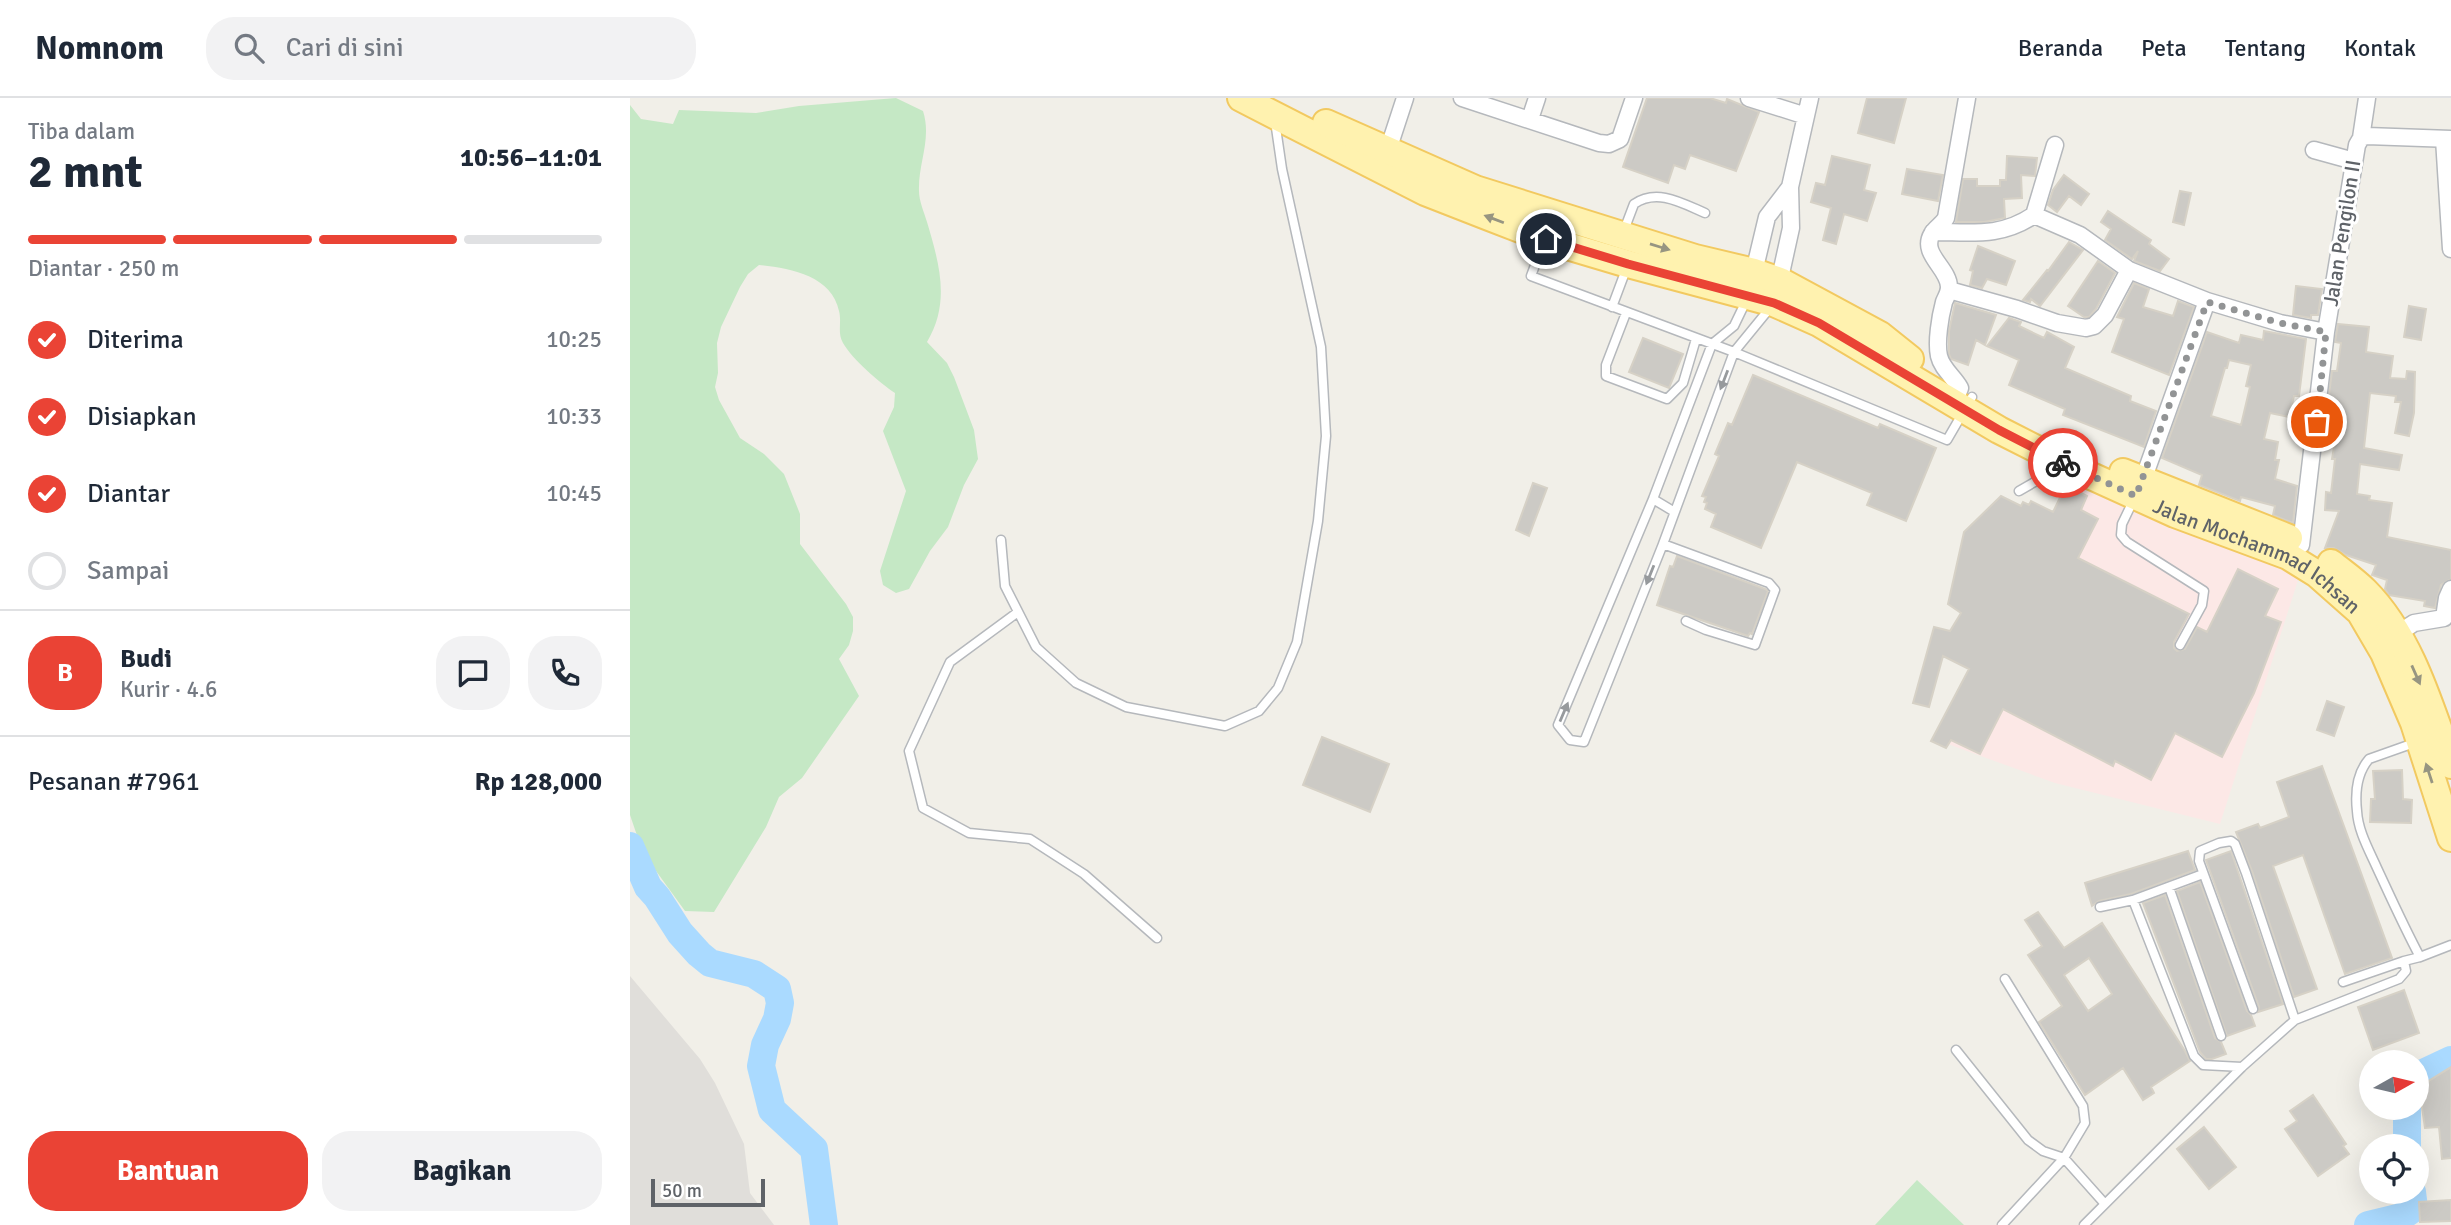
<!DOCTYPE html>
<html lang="id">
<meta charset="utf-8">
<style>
:root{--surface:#fff;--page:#f2f2f3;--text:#1f2937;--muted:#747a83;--line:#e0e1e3;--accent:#ea4335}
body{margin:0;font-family:Signika,sans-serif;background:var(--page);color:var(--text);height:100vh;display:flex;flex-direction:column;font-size:26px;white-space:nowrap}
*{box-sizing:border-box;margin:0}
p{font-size:23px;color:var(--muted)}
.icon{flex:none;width:38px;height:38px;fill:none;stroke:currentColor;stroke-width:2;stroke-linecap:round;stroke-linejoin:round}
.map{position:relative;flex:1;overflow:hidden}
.sheet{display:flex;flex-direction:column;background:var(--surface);width:630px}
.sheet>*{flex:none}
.needle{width:46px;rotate:82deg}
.fabs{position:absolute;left:1729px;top:952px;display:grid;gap:14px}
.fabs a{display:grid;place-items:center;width:70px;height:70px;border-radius:50%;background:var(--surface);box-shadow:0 7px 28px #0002;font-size:35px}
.scale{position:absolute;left:21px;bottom:18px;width:114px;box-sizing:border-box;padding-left:7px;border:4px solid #5f6368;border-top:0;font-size:19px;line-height:24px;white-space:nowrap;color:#5f6368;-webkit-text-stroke:5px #fff;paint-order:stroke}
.pin{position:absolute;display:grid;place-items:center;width:60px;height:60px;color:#fff;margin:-30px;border:4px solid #fff;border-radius:50%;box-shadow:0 2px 7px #0007}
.courier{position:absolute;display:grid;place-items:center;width:70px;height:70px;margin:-35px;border:5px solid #ea4335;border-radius:50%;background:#fff;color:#222;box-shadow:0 2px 9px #0007}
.headline em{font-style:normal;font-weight:800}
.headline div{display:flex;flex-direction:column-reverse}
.headline{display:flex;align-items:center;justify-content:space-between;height:119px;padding:0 28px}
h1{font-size:46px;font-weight:800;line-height:52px}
.bar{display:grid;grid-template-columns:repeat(4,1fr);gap:10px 7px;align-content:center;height:84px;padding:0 28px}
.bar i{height:9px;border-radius:5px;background:var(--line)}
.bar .active{background:var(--accent)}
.bar p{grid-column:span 4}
.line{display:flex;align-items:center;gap:18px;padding:0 28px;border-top:2px solid var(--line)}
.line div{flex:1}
.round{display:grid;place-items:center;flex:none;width:74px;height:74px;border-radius:28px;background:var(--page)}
ol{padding:0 28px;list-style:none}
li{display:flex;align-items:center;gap:21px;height:77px}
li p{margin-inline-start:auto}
li .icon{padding:7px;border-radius:50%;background:var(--accent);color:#fff;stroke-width:4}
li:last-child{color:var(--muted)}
li i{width:38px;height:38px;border:4px solid var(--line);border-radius:50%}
.action{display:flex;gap:14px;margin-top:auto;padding:14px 28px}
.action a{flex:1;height:80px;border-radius:28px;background:var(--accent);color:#fff;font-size:28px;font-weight:800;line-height:80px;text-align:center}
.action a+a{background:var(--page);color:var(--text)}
header{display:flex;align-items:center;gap:42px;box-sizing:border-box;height:98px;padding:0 35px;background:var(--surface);border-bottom:2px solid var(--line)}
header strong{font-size:33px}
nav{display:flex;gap:38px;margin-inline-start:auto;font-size:24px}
.search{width:490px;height:63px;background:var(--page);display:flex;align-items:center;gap:18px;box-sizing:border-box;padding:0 24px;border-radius:28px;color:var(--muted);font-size:26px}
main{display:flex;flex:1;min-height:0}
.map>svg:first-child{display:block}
.industrial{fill:#e0deda}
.medical{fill:#fce8e6}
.green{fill:#c5e8c5}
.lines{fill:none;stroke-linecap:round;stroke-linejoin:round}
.river{stroke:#aadaff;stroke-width:28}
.building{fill:#cccac5;stroke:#d6d1c6;stroke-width:2;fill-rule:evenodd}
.service-casing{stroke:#b5b8bc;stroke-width:11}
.minor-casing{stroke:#b5b8bc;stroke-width:19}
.primary-casing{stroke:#f2c960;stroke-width:30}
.service{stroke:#fff;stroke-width:8}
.minor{stroke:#fff;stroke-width:16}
.primary{stroke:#fff2af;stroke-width:26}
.oneway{fill:#979581}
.oneway2{fill:#979a9d}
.done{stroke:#929495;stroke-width:7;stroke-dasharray:0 12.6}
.route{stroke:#ea4335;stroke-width:9}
.labels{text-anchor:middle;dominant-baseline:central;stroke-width:6;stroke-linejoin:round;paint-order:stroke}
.street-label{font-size:21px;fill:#5f6368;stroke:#fff}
</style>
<header>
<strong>Nomnom</strong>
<div class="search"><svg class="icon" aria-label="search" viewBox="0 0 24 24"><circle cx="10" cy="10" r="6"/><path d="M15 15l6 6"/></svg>Cari di sini</div>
<nav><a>Beranda</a><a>Peta</a><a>Tentang</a><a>Kontak</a></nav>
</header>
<main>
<section class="sheet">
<div class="headline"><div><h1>2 mnt</h1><p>Tiba dalam</p></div><em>10:56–11:01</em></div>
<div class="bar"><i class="active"></i><i class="active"></i><i class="active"></i><i></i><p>Diantar · 250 m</p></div>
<ol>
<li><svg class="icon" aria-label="check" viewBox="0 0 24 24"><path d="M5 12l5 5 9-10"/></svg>Diterima<p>10:25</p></li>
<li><svg class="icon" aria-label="check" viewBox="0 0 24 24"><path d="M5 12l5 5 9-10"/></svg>Disiapkan<p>10:33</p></li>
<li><svg class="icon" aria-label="check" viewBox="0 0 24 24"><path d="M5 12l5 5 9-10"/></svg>Diantar<p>10:45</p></li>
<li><i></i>Sampai</li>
</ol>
<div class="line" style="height:126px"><b class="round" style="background:var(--accent);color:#fff">B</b><div><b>Budi</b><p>Kurir · 4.6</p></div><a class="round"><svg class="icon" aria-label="chat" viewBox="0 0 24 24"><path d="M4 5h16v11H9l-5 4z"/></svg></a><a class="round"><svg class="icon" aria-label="phone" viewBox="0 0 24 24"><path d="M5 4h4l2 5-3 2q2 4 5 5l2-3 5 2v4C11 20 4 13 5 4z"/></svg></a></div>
<div class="line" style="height:91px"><div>Pesanan #7961</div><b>Rp 128,000</b></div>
<div class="action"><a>Bantuan</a><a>Bagikan</a></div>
</section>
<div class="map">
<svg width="1821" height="1127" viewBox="0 0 1821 1127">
<rect width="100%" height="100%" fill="#f1efe8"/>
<path class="industrial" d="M0,878L70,961L85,985L114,1046L120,1095L144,1127H0Z"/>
<path class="medical" d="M1450,388L1670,476L1590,726L1425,685L1315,645L1421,452Z"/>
<path class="green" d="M266,0L293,13C302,41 288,65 289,93C289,103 294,114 297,124C309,165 321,204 297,244L317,265L324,279L344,332L348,361L334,387L318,429L300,453L279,491L266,495L253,487L250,473L276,393L253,333L264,309L265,295C250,285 222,261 213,245C207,235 212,224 209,213C202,178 160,170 129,167L118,176L110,189L91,229L87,245L88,275L85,289L89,302L110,340L134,356L154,376L170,416V446L216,506L223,519V533L219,547L209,561L229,598L172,680L149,699L136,729L84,814L55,813L13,755L0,717V7L11,21L43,26L49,12L126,15L169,8Z
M1287,1082L1334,1127H1245Z"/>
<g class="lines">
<path class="river" d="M0,748L18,789L27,799L50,835L69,856L80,865L124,876L147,891L150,905L147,921L135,947L131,968L142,1012L184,1051L194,1127
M1787,978L1821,962
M1777,1010V1048
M1738,1127L1771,1119L1784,1110L1782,1094"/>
</g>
<path class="building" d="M1017,0H1080L1096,5L1097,1L1129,14L1106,73L1060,57L1055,71L1044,67L1038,85L993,69Z
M1237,0H1276L1264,45L1228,35Z
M1202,58L1240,67L1234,92L1246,95L1237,123L1214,116L1206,146L1193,142L1201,110L1181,104L1186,85L1195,87Z
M1377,58L1407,60L1405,78L1391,77L1392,100L1374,101L1375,120L1354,124H1326L1333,81H1347V88H1370V82H1376Z
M1277,71L1313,77L1308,103L1272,96Z
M1434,77L1459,96L1451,107L1439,98L1427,114L1418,107L1423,92Z
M1550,93L1561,95L1554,127L1543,124Z
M1478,113L1521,142L1519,146L1539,161L1530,173L1504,163L1508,153L1502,161L1475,142L1481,131L1471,124Z
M1439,144L1453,152L1410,208L1401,201L1400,204L1393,202L1417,172L1418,173Z
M1348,148L1385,163L1376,187L1357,181L1352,190L1340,187L1343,173L1340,172Z
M1468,163L1485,175L1466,211L1459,219H1454L1438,208Z
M1504,185L1519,191L1513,209L1543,218L1548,203L1564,209L1539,277L1482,254L1494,221L1487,219Z
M1666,188L1692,191L1688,217H1681V220L1663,217Z
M1325,205L1366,217L1355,247L1346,242L1338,267L1321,261L1319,256V233Z
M1779,208L1796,211L1791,242L1774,239Z
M1379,220L1391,224L1389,228L1414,240L1417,234L1444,249L1435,270L1501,298L1500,303L1526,313L1514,349L1433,317L1435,311L1379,287L1389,262L1357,248Z
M1708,226L1739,229L1736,254L1763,258L1760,280L1776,281L1777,273L1785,274L1784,315L1779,338L1765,335L1771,304H1765L1766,298L1740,295L1734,350L1772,357L1769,372L1730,366L1727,396L1740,398L1739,402L1762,405L1757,439L1821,452V481L1811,487L1805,510L1794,508L1795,503L1759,497L1755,491L1757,482L1742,477L1746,467L1716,457L1704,450H1695L1709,413L1695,412L1696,394L1701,395L1705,361H1702L1705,343H1702L1705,314H1701L1702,305H1698L1702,273H1707L1711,245L1705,244Z
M1634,233L1676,241L1669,298H1664L1659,319L1640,315L1634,341L1648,344L1645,362H1649L1645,381L1667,388L1663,425L1643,417L1645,408L1611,399L1610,403L1569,387L1572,377L1532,360L1577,234L1609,245L1611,237L1633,242ZM1599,262L1621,267L1616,288L1620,289L1611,327L1581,318L1595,270H1597Z
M1013,240L1053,256L1039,290L999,274Z
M1123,277L1248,330L1250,326L1306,350L1276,423L1237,407L1242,395L1167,364L1131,450L1081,429L1086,416L1075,411L1077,405L1074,404L1076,399L1072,398L1089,358L1085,356L1098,325L1102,327Z
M903,385L917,390L899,438L886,432Z
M1436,387L1457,398L1451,412L1468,421L1448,460L1559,516L1544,544V550L1547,553L1555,551L1567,529L1577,534L1608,471L1648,491L1635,518L1651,524L1624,595L1592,659L1545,635L1521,682L1485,663L1483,668L1373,611L1350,656L1321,642L1316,650L1301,643L1339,571L1313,558L1299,609L1283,605L1304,529L1320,533L1331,515L1318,506L1334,434L1371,398L1391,408L1393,404L1399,407L1401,403L1423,414Z
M1047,458L1135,491L1138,493L1122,536L1120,535L1118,538L1027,507L1040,468L1043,469Z
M1697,603L1714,609L1704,638L1687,632Z
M692,639L759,666L740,714L673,687Z
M1692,668L1762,860L1715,876L1673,757L1643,768L1687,891L1664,899L1622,773L1606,734L1628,726L1630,730L1659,719L1647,684Z
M1772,672L1773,701L1782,702L1781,725L1740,724L1741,701H1745L1743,673Z
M1558,753L1565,772L1501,796L1469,803L1462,808L1455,785Z
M1601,753L1653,906L1628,914L1629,909L1576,762Z
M1570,784L1617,913L1621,917L1625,928L1597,938L1547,793Z
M1535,797L1585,940L1591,944L1596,956L1582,961H1576L1570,954L1513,805Z
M1408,814L1434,850L1472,825L1555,953L1560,963L1521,989L1524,995L1513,1002L1493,970L1455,997L1409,924L1432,908L1398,857L1412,848L1395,822ZM1459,860L1482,896L1458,913L1434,877Z
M1774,892L1789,935L1743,952L1728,909Z
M1821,969V1060L1812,1061L1809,1029L1795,1030L1789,989Z
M1683,997L1716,1046L1713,1048L1719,1056L1688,1078L1655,1031L1667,1023L1660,1013Z
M1574,1029L1606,1069L1579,1091L1547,1051Z
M1821,1102V1123L1790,1124L1789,1104Z"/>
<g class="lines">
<g class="service-casing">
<path id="service" d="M993,135L1004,106C1027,90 1052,105 1075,115
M914,143L901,178L1104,254L1317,342L1342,299
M1117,201L1104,228L1082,246L1023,401L928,627L940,642L954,644L1033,446L1104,254L1140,210
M982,209L997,169
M996,215L976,267V278L1037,301L1053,285L1066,241
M1389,393L1427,371L1438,349
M1023,401L1043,413
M1504,401L1492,426L1491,437L1497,444L1574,493L1572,507L1550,547
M371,442L375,488L406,549L446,585L496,609L595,628L629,613L648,590L667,544L688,423L696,338L691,249L652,71L645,23
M1033,446L1139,485L1145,492L1125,547L1076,532L1056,523
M388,514L320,564L279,653L293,710L339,735L400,741L454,776L527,840
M1787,644L1739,661C1727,675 1725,695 1727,713C1728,733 1739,752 1747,770C1761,800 1774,829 1790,859L1821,847
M1539,789L1591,938
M1503,802L1564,958L1573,967L1612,969
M1470,809L1503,802L1573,776
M1713,884L1774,863
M1623,911L1569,763L1570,753L1589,745L1601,743L1605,746L1616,775L1665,922
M1326,952L1398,1042L1413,1053L1434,1060L1475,1106
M1372,1127L1434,1060L1455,1025L1453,1008L1375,881
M1454,1127L1612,969L1665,922L1769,881L1776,873L1774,863L1790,859"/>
</g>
<g class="minor-casing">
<path id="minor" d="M832,0L969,45L979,46L990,41L1004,0
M1119,0L1176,18
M900,21L907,0
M1731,40L1737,0
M1814,41L1821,151
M758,52L775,0
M1684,52L1724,63
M1404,117L1450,137L1499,172L1577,203L1650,225L1696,234
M1404,117L1425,47
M1303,134C1341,134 1370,140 1404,117
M1122,182L1137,119L1160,89
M1148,189L1161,130L1160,89L1180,0
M1319,192L1387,211L1427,225L1456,230L1464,228L1475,217L1499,172
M1324,304L1330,290C1324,279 1312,271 1309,258C1306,244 1310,219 1314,204C1316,199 1319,195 1319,189C1319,170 1290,156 1302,136C1305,130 1312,127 1316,120L1337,0
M1513,382L1577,203
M1671,447L1696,234L1727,47L1731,40L1737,38L1821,41
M1767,536L1784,525L1814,520L1817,500L1821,491"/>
</g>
<g class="primary-casing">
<g id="primary">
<path id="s1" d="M611,0L795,94L859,119L924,144L998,166L1144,205L1189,225L1369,332L1448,372L1545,416L1658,458L1687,476L1730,514L1754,555L1784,625L1821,740"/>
<path d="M696,25L845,91L1065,160L1124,174L1150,183L1250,237L1280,261"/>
<path d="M1493,374L1659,440"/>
<path d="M1701,465C1712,474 1724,482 1735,493C1780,538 1800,608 1821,667"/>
</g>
</g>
<use href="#service" class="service"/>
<use href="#minor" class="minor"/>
<use href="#primary" class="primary"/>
</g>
<defs><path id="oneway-solid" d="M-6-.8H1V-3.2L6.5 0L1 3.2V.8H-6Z" transform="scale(1.75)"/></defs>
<g class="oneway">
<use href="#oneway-solid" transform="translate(864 121) rotate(-159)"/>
<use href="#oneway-solid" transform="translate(1030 149) rotate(17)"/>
<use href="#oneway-solid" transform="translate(1786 577) rotate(66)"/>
<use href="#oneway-solid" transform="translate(1799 675) rotate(-108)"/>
</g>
<g class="oneway2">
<use href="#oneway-solid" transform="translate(1094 282) rotate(111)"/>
<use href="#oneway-solid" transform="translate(1020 477) rotate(112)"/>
<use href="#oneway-solid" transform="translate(934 614) rotate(-67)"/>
</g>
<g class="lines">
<path class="done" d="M1433,365L1506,398L1577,204L1650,225L1696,234L1687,324"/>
<path class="route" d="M916,141L998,166L1144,205L1189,225L1369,332L1433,365"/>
</g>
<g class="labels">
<g class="street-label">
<text transform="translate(1712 135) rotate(-81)">Jalan Pengilon II</text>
<text stroke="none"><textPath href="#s1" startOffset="1120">Jalan Mochammad Ichsan</textPath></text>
</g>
</g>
</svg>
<div class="fabs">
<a><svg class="needle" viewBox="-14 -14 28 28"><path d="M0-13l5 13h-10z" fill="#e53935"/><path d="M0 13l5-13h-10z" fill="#747a83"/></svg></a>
<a><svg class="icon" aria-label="locate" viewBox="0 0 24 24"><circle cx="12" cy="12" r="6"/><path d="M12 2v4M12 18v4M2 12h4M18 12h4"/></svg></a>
</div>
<div class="scale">50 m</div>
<div class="pin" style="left:1687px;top:324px;background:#ea580c"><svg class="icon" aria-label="bag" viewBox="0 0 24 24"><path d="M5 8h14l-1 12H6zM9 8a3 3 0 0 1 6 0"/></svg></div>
<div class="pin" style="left:916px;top:141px;background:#1f2937"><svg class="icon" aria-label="home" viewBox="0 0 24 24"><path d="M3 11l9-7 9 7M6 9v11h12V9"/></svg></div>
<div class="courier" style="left:1433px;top:365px"><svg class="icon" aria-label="bike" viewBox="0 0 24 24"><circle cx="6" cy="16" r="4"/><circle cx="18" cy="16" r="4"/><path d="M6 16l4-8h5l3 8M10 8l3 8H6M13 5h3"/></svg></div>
</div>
</main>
